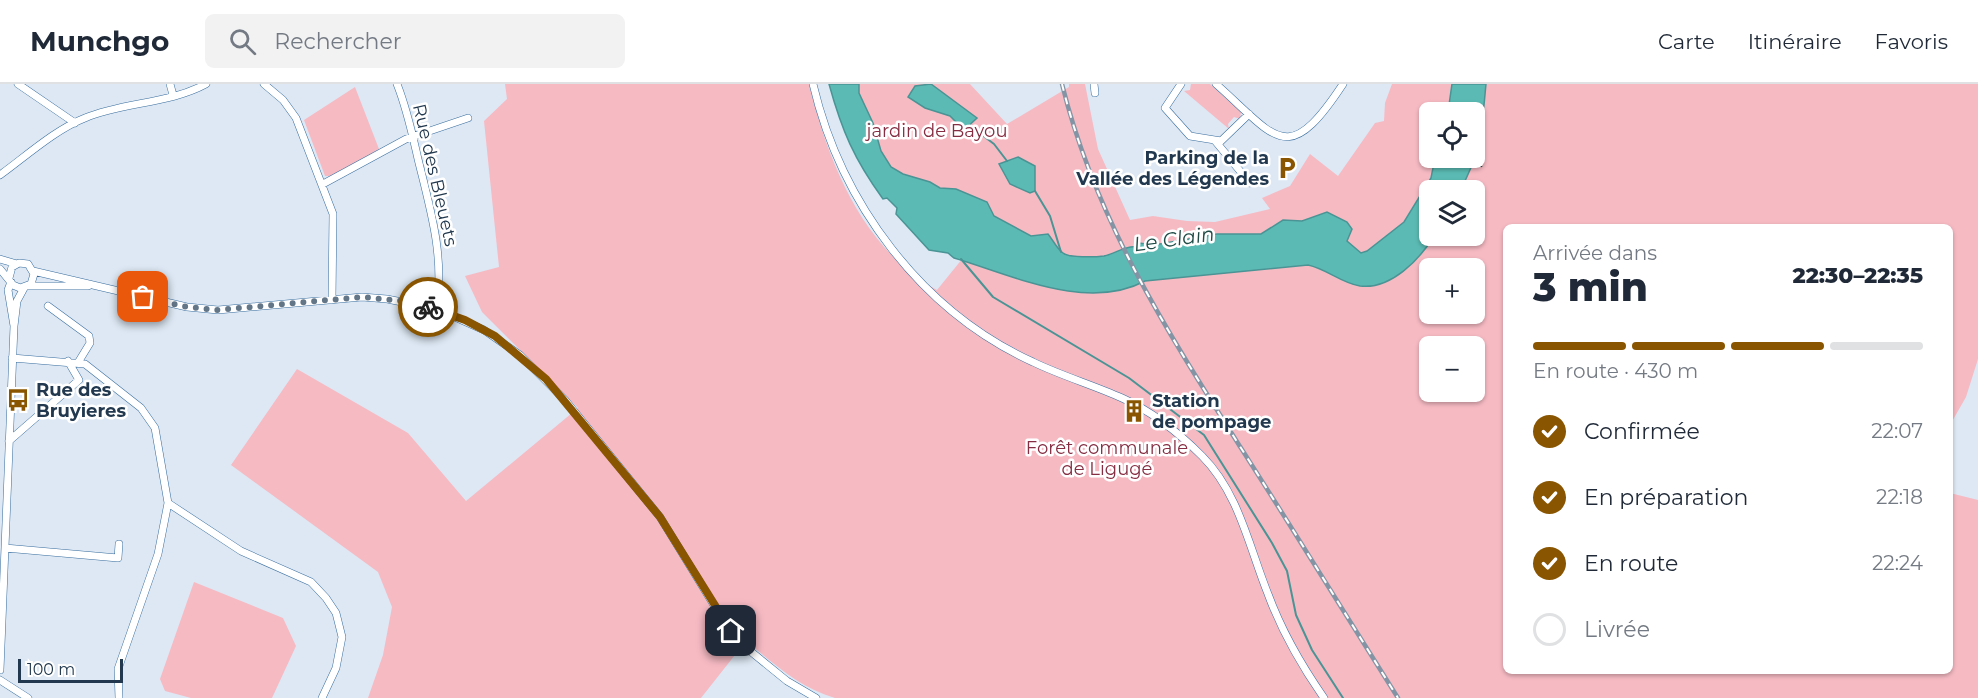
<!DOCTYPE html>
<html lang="fr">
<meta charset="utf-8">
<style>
:root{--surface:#fff;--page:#f2f2f3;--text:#1f2937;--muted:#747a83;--line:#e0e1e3;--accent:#895500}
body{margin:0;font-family:Montserrat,sans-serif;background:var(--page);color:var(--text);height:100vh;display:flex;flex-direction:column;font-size:22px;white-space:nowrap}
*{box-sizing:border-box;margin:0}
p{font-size:20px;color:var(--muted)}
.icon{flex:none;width:33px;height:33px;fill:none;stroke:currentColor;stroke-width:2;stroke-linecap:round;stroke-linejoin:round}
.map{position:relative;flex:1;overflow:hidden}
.panel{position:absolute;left:1503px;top:140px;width:450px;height:450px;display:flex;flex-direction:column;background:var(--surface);border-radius:9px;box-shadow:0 2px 4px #0004}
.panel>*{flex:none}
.fabs{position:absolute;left:1419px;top:18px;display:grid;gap:12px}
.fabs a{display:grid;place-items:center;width:66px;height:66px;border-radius:9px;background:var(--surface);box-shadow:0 2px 4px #0004;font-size:30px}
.scale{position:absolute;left:18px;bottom:15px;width:105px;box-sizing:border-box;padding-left:6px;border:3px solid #21384e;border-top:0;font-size:16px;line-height:21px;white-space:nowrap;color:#21384e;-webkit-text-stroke:4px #fff;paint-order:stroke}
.pin{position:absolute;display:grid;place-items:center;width:51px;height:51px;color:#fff;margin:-26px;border-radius:12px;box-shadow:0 3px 9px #0006}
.courier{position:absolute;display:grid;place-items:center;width:60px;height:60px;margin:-30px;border:4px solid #895500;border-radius:50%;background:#fff;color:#222;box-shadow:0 2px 8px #0007}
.head em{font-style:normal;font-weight:800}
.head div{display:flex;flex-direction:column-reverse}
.head{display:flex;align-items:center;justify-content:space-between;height:102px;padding:0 30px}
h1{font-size:39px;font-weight:800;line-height:45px}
.bar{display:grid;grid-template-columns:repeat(4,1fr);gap:9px 6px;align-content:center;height:72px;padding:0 30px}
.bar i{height:8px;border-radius:4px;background:var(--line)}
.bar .current{background:var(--accent)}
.bar p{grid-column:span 4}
ol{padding:0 30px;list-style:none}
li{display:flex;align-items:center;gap:18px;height:66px}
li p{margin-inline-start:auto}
li .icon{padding:6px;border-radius:50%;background:var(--accent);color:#fff;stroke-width:4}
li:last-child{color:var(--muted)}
li i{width:33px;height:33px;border:3px solid var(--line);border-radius:50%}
header{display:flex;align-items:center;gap:36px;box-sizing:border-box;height:84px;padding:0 30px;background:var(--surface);border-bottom:2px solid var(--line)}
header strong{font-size:28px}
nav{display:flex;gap:33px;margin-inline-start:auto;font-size:21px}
.search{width:420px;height:54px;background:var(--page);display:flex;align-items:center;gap:15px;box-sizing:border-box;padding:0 21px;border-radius:9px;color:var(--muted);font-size:22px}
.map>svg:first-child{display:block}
.green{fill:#f6bac3;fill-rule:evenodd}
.water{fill:#5bbbb4;stroke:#4a9495;stroke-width:1.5}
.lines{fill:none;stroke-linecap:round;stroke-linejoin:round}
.stream{stroke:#4a9495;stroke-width:2}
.ferry{stroke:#1f4b47;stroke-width:1.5;stroke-dasharray:8 6;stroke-linecap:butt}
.minor-casing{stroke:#386d9e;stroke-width:8}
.minor{stroke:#fff;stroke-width:7}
.rail-casing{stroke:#8394a5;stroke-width:4.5}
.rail{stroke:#fff;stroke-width:2;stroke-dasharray:7;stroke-linecap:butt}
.done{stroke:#637688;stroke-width:6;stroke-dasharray:0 10.8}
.route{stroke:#895500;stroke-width:8}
.labels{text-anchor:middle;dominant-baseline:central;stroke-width:5;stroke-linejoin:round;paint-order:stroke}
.park-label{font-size:18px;fill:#852d42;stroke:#fff}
.poi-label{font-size:18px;font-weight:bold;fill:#21384e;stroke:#fff;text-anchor:start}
.street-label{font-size:18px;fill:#21384e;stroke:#fff}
.water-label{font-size:20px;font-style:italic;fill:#1f4b47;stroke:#fff}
</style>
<header>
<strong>Munchgo</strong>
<div class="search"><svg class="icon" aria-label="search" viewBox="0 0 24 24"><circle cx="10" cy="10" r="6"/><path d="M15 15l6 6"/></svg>Rechercher</div>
<nav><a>Carte</a><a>Itinéraire</a><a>Favoris</a></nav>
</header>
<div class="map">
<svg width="1978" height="614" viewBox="0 0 1978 614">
<rect width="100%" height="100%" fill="#dde8f4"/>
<path class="green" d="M505,0H809C829,80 862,164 937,206L967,169L916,136L864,48L854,0H970L1007,40L1069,3V0H1085L1098,65L1130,136L1153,132L1187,137L1215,138L1270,125L1262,114L1290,102L1310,70L1338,92L1375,39L1384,37L1385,19L1392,0H1978V275L1966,313L1950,341V142H1506V586H1950V409L1978,416V614H835C800,604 773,579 746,557L701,614H368L383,571L392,523L378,488L231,381L297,285L408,349L466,417L578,324L482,228L465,192L499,183L484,37L507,15ZM1430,28H1474V74H1430ZM1430,106H1474V152H1430ZM1430,184H1474V230H1430ZM1430,262H1474V308H1430Z
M1191,0H1210L1241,28L1240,35L1234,33L1228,40L1229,45L1184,7L1190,6Z
M355,3L379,65L335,92H325L304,36Z
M194,498L283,534L296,562L272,614H191L165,607L160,595Z"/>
<path class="water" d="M829,0H859V9L873,39L881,67L891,83L903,90L930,98L940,104L956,105L987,118L994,132L1031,152L1048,150C1053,156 1057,165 1063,169C1068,174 1096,173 1104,172C1115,170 1126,161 1136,163L1139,159L1154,161L1217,150H1261L1283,136L1302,137L1327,128L1347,138L1352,145L1347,157L1361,169L1367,167L1404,138L1431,94L1435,74H1474V28H1448L1452,0H1486C1482,41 1481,70 1460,106H1430V152H1434C1420,175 1391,206 1360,202C1341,199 1327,185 1308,181L1145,197C1087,228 1012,191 954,174L948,169L929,166L896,130L897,124L887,114L883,115C854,75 842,47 829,0Z
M931,0L977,34L964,46L950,32L925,24L908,13L915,2Z
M1018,73L1035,82V107L1030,109L1010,100L999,80Z"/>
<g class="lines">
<path class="stream" d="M969,41L994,60L1007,77
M1035,107L1050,132L1061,168
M961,175L993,213L1129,294L1204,351L1272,459L1287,487L1296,531L1312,566L1343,614"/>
<path class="ferry" d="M1462,74L1483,83"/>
<g class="minor-casing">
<path id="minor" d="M18,0L75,39
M170,0L173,11
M264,0L283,16L296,34L333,130L332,216
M397,0C407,25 412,49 418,75C431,128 444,170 437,225
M813,0C841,119 921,227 1033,278C1062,292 1093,301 1122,314C1151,327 1179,349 1202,372C1239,409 1249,463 1268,510C1282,548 1301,581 1324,614
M1094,0L1095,9
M1181,0L1165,24L1190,52L1221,57L1249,30
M1216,0C1277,54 1287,85 1343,0
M1216,58L1250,99
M0,91C25,73 56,45 85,34C123,18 169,20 206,0
M323,100L406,55L468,34
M0,175L17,180
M0,185L13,201L20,204L31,200L34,190L28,180L19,179L12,183L9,194
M33,187L187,223L218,226L362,213L387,215L437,225L484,246L520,271L565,316L660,433L720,531L744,562L787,597L816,614
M11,198L8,206L14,242L17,217L24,204
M28,202H88
M48,222L89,252L90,259L79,277
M12,274L85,280L141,324L155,344L168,419L241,467L311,498L326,514L336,529L342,553L336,584L322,614
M9,357L79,296L68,277
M5,464L118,474L119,460
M0,586L14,242
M0,596L28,614
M119,614L118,585L158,470L168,419"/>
</g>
<use href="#minor" class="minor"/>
<g class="rail-casing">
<path id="rail" d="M1062,0C1095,135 1168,249 1241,364C1294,447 1346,531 1398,614"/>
</g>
<use href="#rail" class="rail"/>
</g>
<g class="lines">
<path class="done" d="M143,213L187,223L218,226L362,213L402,217L428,223"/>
<path class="route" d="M428,223L465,236L495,252L546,295L660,433L731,547"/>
</g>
<defs>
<g id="parking-bare" transform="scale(1.8)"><path d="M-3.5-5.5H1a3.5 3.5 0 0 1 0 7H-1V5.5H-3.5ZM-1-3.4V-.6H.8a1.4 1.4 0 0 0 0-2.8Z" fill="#895500" stroke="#fff" stroke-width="2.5" paint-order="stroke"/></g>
<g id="bus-bare" transform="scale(1.8)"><path d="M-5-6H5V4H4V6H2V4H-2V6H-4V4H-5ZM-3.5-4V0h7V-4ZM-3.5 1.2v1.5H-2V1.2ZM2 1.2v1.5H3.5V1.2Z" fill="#895500" stroke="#fff" stroke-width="2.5" paint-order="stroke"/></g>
<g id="building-bare" transform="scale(1.8)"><path d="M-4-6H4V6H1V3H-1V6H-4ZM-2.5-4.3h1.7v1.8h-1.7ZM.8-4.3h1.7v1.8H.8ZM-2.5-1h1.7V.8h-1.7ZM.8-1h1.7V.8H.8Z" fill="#895500" stroke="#fff" stroke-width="2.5" paint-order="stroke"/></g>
</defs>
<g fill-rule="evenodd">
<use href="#parking-bare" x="1287" y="84"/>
<use href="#bus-bare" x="18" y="316"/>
<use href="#building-bare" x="1134" y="327"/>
</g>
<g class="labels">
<g class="park-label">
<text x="937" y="47">jardin de Bayou</text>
<text x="1107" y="364">Forêt communale<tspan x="1107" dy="21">de Ligugé</tspan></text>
</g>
<g class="poi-label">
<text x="1269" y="74" text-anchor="end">Parking de la<tspan x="1269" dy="21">Vallée des Légendes</tspan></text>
<text x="36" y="306">Rue des<tspan x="36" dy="21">Bruyieres</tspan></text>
<text x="1152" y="317">Station<tspan x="1152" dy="21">de pompage</tspan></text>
</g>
<g class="street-label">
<text transform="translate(435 91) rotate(77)">Rue des Bleuets</text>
</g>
<g class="water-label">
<text transform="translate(1174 155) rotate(-8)">Le Clain</text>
</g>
</g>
</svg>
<div class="fabs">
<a><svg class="icon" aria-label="locate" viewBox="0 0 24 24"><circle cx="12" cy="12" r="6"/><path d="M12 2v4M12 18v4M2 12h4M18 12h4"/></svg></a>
<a><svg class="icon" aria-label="layers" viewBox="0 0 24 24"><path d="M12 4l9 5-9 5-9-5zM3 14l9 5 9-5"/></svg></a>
<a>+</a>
<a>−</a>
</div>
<div class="scale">100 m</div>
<div class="pin" style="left:143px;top:213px;background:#ea580c"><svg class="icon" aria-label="bag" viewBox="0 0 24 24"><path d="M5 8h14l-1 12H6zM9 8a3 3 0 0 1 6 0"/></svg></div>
<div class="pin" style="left:731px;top:547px;background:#1f2937"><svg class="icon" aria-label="home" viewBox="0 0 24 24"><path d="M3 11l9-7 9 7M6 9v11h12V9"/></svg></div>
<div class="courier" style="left:428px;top:223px"><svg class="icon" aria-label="bike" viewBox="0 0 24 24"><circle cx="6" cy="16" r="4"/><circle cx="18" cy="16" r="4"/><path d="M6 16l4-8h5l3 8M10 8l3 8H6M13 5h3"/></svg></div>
<section class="panel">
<div class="head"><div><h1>3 min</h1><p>Arrivée dans</p></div><em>22:30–22:35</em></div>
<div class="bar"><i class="current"></i><i class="current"></i><i class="current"></i><i></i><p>En route · 430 m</p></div>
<ol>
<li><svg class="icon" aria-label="check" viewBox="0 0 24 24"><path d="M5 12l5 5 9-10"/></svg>Confirmée<p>22:07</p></li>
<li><svg class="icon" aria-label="check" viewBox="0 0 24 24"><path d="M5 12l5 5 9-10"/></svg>En préparation<p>22:18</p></li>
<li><svg class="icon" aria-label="check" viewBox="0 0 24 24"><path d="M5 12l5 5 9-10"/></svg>En route<p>22:24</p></li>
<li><i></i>Livrée</li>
</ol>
</section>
</div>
